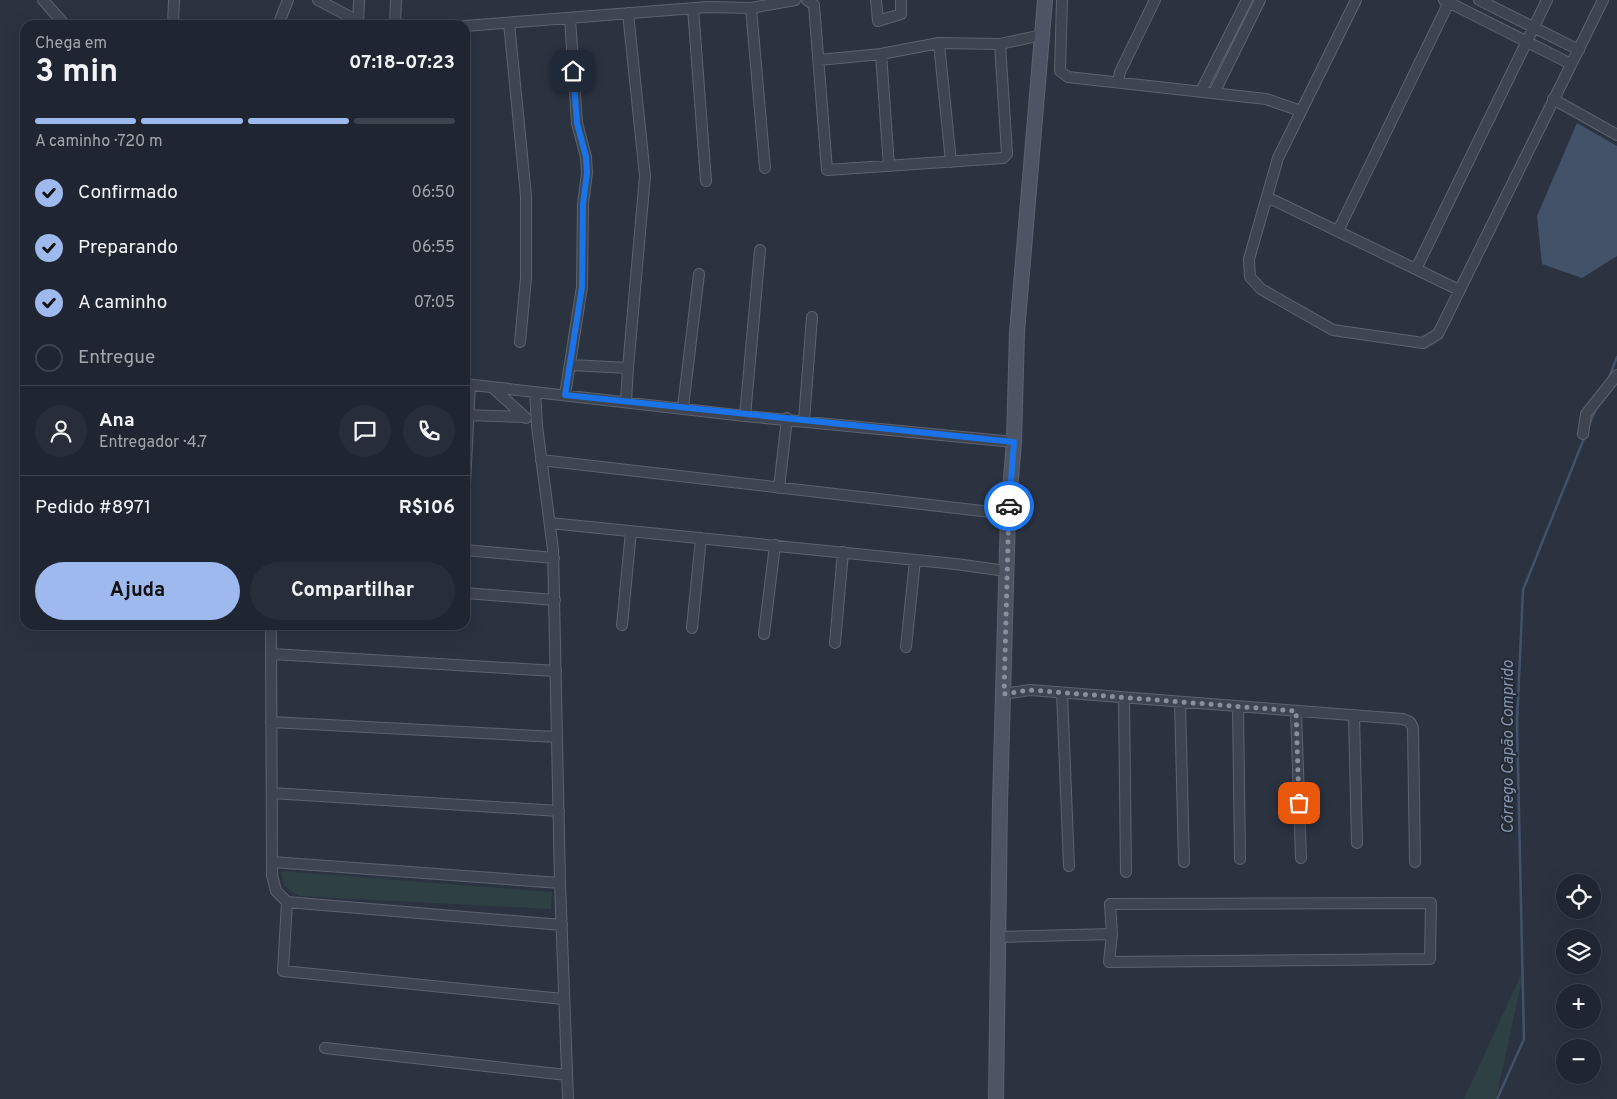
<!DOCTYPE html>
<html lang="pt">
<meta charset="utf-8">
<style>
:root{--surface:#202631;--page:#282e39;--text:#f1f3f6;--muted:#a2a5ab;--line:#3d434d;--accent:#9eb9ed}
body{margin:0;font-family:Overpass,sans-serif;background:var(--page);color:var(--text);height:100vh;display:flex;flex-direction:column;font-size:19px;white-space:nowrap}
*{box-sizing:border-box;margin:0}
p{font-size:16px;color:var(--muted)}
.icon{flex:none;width:28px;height:28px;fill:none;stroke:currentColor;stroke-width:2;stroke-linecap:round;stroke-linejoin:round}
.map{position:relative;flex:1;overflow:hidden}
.details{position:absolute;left:20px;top:20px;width:450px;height:610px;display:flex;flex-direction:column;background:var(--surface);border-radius:15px;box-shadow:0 5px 20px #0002,0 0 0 1px var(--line)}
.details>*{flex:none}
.fabs{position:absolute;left:1556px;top:874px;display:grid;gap:10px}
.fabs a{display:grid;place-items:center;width:45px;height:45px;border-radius:50%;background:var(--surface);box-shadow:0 5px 20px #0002,0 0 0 1px var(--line);font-size:25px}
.pin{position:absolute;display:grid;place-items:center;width:42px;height:42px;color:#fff;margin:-21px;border-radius:10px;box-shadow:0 2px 8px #0006}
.courier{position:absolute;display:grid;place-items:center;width:50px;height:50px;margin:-25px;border:4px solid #1a73e8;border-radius:50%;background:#fff;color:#222;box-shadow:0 1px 6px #0007}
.headline em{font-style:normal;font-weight:700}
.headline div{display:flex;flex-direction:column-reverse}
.headline{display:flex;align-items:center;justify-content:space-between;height:85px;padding:0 15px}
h1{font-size:32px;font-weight:700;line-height:38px}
.bar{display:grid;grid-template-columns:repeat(4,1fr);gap:8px 5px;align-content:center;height:60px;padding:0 15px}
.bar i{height:6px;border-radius:4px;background:var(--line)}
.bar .selected{background:var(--accent)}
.bar p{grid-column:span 4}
.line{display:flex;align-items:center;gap:12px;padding:0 15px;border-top:1px solid var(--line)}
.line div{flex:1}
.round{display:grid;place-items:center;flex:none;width:52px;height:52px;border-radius:26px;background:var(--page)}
ol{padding:0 15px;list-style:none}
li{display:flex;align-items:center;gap:15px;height:55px}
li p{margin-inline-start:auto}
li .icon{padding:5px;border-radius:50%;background:var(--accent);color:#111;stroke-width:4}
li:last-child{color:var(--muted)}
li i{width:28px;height:28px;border:2px solid var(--line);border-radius:50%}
.primary-button{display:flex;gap:10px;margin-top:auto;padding:10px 15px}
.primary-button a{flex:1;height:58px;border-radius:30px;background:var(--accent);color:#111;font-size:20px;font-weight:700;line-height:58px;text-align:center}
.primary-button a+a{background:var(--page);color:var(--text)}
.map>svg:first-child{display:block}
.green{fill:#2e4043}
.water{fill:#445269}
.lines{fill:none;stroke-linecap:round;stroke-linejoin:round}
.stream{stroke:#445269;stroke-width:2.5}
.street-casing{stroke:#5d636e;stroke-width:12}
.secondary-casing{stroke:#5d636e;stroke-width:16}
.street{stroke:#3e4551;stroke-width:10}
.secondary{stroke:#4d5463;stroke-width:14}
.done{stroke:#898f9b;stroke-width:5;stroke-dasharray:0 9}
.route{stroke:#1a73e8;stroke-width:6}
.labels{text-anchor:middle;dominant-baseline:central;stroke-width:4;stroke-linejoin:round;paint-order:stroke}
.water-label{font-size:16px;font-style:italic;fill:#8696ae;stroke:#232a36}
</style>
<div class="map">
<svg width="1617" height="1099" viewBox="0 0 1617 1099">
<rect width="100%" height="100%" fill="#2b3341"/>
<path class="green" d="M281,871L552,892L551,909L299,896L284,886Z
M1525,966L1496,1099H1464Z"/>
<path class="water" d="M1577,123L1617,146V256L1582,278L1542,264L1537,216Z"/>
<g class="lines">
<path class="stream" d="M1610,375L1617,357
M1588,428L1596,408
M1497,1099L1524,1039L1517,722L1523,590L1585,436"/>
<g class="street-casing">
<path id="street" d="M43,0L65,25
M318,0L358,21
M807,0L814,5L827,170L1003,158L1007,154L1000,44
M876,0L878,21L901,14V0
M1062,0L1060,71L1068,77L1266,99L1301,111
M1356,0L1278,158L1249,259L1250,277L1261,289L1333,330L1423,343L1438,334L1603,0
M1444,0L1571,64
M1479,0L1579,50
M693,8L706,181
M751,8L765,168
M509,23L526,196V278L520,342
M173,25L174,0
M278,25L288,0
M358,25L359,0
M395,25L396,0
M465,26L708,7L751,8L795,0
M939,43L951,162
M881,54L889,166
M819,60L881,54L939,43L1000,44L1042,35
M1118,82L1120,72L1155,0
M1201,91L1247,0
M1214,93L1260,0
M1553,99L1617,135
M1267,197L1459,290
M1338,231L1450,0
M1416,269L1547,0
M570,365L628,368L645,176L628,13
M465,384L745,416L1014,442
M493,388L526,418
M535,392L537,426L553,549L560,883L568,1099
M565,395L582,287L583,204L587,173L586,157L577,123L570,18
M626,402L628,368
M683,407L699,274
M465,415L525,417
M745,416L760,250
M804,420L812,317
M1583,434L1586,414L1617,375
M541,460L1008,514
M465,484L470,385
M779,488L787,418
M550,523L956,564L1006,571
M465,550L554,558
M465,593L555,600
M271,625L272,875L276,891L287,902L562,925
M622,625L631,531
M692,628L701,538
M764,634L775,545
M835,643L843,552
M906,647L915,560
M272,654L556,671
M1062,693L1069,866
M1003,694L1030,690L1403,719L1410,722L1413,728L1415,862
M1124,698L1126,872
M1180,702L1184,862
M1238,707L1240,859
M1296,711L1301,858
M1354,715L1357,843
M271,722L557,737
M272,793L559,811
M272,862L560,883
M287,902L283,971L563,999
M1431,903L1430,959L1109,962L1112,934L1110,904Z
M998,937L1112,934
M325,1048L567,1075"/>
</g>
<g class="secondary-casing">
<path id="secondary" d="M996,1099L1000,803L1008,514L1014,442L1017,332L1045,0"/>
</g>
<use href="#street" class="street"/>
<use href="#secondary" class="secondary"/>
</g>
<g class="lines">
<path class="done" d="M1009,506L1004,694L1030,690L1296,711L1299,803"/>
<path class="route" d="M573,71L577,123L586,157L587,173L583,204L582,287L565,395L1014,442L1009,506"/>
</g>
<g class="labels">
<g class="water-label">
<text transform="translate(1509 747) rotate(-90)">Córrego Capão Comprido</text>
</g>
</g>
</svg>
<div class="fabs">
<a><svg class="icon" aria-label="locate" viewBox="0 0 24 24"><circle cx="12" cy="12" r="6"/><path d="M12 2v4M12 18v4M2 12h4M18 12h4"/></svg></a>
<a><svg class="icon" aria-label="layers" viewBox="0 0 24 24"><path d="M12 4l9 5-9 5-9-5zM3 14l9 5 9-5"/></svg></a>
<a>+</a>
<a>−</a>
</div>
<div class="pin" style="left:1299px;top:803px;background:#ea580c"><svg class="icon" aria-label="bag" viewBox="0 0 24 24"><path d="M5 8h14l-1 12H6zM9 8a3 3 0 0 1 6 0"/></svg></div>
<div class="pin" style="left:573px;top:71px;background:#1f2937"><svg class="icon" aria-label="home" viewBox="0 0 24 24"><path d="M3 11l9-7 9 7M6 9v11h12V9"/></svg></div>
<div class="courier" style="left:1009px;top:506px"><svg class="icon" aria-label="car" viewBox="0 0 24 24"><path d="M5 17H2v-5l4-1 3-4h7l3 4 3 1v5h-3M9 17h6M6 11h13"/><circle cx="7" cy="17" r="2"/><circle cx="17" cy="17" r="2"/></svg></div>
<section class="details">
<div class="headline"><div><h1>3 min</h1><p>Chega em</p></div><em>07:18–07:23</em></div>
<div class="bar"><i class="selected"></i><i class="selected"></i><i class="selected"></i><i></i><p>A caminho · 720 m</p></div>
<ol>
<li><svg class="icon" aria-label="check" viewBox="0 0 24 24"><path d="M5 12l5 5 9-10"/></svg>Confirmado<p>06:50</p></li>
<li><svg class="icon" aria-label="check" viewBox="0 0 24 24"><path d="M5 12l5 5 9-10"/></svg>Preparando<p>06:55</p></li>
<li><svg class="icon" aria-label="check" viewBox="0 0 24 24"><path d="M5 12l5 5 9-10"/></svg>A caminho<p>07:05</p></li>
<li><i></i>Entregue</li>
</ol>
<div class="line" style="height:90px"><a class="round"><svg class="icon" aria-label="person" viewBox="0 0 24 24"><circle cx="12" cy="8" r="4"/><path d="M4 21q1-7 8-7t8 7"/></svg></a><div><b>Ana</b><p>Entregador · 4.7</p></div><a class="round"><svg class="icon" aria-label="chat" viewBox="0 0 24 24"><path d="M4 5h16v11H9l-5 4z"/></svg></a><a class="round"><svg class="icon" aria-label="phone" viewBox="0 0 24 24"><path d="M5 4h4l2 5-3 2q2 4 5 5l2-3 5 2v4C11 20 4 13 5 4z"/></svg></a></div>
<div class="line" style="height:65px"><div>Pedido #8971</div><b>R$106</b></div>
<div class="primary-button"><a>Ajuda</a><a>Compartilhar</a></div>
</section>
</div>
